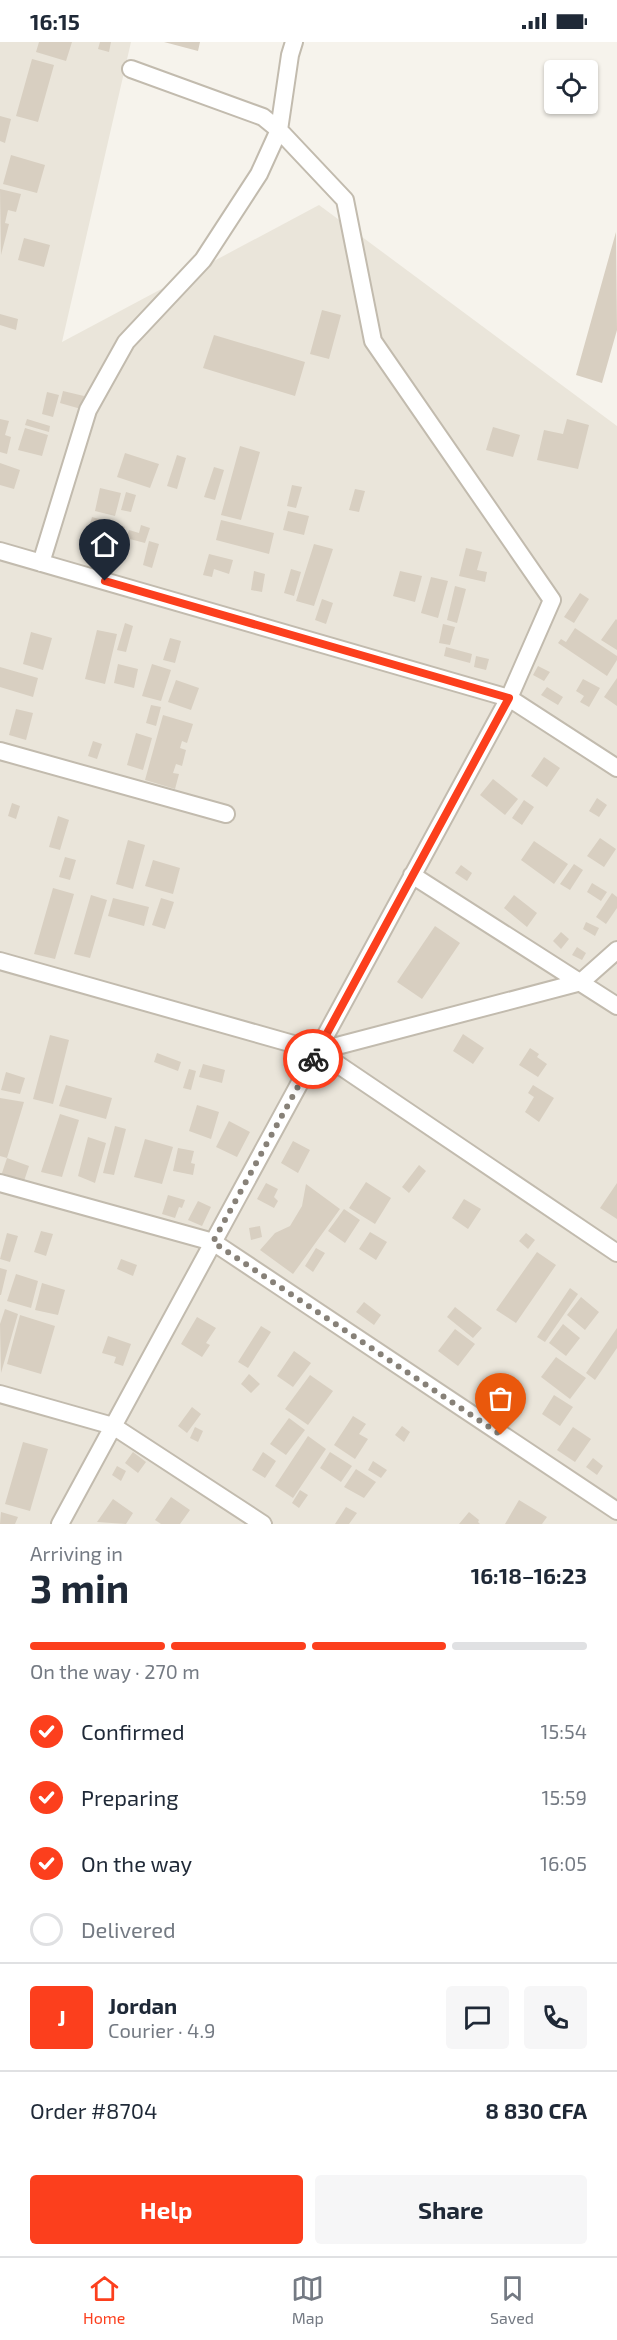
<!DOCTYPE html>
<meta charset="utf-8">
<style>
:root{--surface:#fff;--page:#f6f6f7;--text:#1f2937;--muted:#747a83;--line:#e0e1e3;--accent:#fc3f1d}
body{margin:0;font-family:"Exo 2",sans-serif;background:var(--page);color:var(--text);height:100vh;display:flex;flex-direction:column;font-size:22px;white-space:nowrap}
*{box-sizing:border-box;margin:0}
p{font-size:20px;color:var(--muted)}
.icon{flex:none;width:33px;height:33px;fill:none;stroke:currentColor;stroke-width:2;stroke-linecap:round;stroke-linejoin:round}
.map{position:relative;height:1482px;overflow:hidden}
.side{display:flex;flex-direction:column;background:var(--surface);flex:1}
.side>*{flex:none}
.fabs{position:absolute;left:544px;top:18px;display:grid;gap:12px}
.fabs a{display:grid;place-items:center;width:54px;height:54px;border-radius:6px;background:var(--surface);box-shadow:0 2px 4px #0004;font-size:30px}
.pin{position:absolute;display:grid;place-items:center;width:51px;height:51px;color:#fff;margin:-62px -26px;border-radius:50% 50% 50% 0;rotate:-45deg;box-shadow:0 0 6px #0007}
.pin .icon{rotate:45deg}
.courier{position:absolute;display:grid;place-items:center;width:60px;height:60px;margin:-30px;border:4px solid #fc3f1d;border-radius:50%;background:#fff;color:#222;box-shadow:0 2px 8px #0007}
.overview em{font-style:normal;font-weight:700}
.overview div{display:flex;flex-direction:column-reverse}
.overview{display:flex;align-items:center;justify-content:space-between;height:102px;padding:0 30px}
h1{font-size:39px;font-weight:700;line-height:45px}
.bar{display:grid;grid-template-columns:repeat(4,1fr);gap:9px 6px;align-content:center;height:72px;padding:0 30px}
.bar i{height:8px;border-radius:4px;background:var(--line)}
.bar .on{background:var(--accent)}
.bar p{grid-column:span 4}
.line{display:flex;align-items:center;gap:15px;padding:0 30px;border-top:2px solid var(--line)}
.line div{flex:1}
.round{display:grid;place-items:center;flex:none;width:63px;height:63px;border-radius:6px;background:var(--page)}
ol{padding:0 30px;list-style:none}
li{display:flex;align-items:center;gap:18px;height:66px}
li p{margin-inline-start:auto}
li .icon{padding:6px;border-radius:50%;background:var(--accent);color:#fff;stroke-width:4}
li:last-child{color:var(--muted)}
li i{width:33px;height:33px;border:3px solid var(--line);border-radius:50%}
.primary-button{display:flex;gap:12px;margin-top:auto;padding:12px 30px}
.primary-button a{flex:1;height:69px;border-radius:6px;background:var(--accent);color:#fff;font-size:24px;font-weight:700;line-height:69px;text-align:center}
.primary-button a+a{background:var(--page);color:var(--text)}
.status{display:flex;justify-content:space-between;align-items:center;height:42px;padding:0 30px;background:var(--surface);direction:ltr}
.status svg{height:16px;fill:currentColor}
.dock{display:flex;justify-content:space-around;align-items:center;height:84px;border-top:2px solid var(--line);background:var(--surface);font-size:16px;color:var(--muted)}
.dock a{display:grid;justify-items:center;gap:3px}
.dock .on{color:var(--accent)}
.map>svg:first-child{display:block}
.residential{fill:#eae5da}
.building{fill:#d8cfc1}
.lines{fill:none;stroke-linecap:round;stroke-linejoin:round}
.street-casing{stroke:#c2bbae;stroke-width:20}
.street{stroke:#fff;stroke-width:16}
.done{stroke:#878178;stroke-width:6;stroke-dasharray:0 10.8}
.route{stroke:#fc3f1d;stroke-width:8}
</style>
<div class="status"><b>16:15</b><svg viewBox="0 0 49 12"><path d="M0 12V9h3v3zM5 12V6h3v6zM10 12V3h3v9zM15 12V0h3v12zM26 1h20v11H26zM47 4h2v5h-2z"/></svg></div>
<div class="map">
<svg width="617" height="1482" viewBox="0 0 617 1482">
<rect width="100%" height="100%" fill="#f6f3ec"/>
<path class="residential" d="M0,0H131L62,300L319,163L617,384V1482H0Z"/>
<path class="building" d="M39,0H72L66,19L36,10Z
M100,0H111L109,10L98,7Z
M164,0H200L198,9Z
M32,17L54,23L38,80L16,74Z
M0,74L11,77L5,101L0,99Z
M11,113L45,123L37,151L3,142Z
M0,147L21,152L16,170L8,168L5,181L9,182L1,213Z
M616,190L617,288L602,341L576,333Z
M24,196L50,203L44,225L18,218Z
M322,268L341,273L329,317L310,312Z
M0,272L18,277L16,288L0,283Z
M214,293L305,320L295,354L203,326Z
M63,349L84,354L81,367L60,361Z
M47,350L59,353L53,375L42,372Z
M0,377L9,379L5,393L11,395L7,412L0,410Z
M27,377L50,384L49,390L25,383Z
M567,377L589,383L578,427L537,418L544,388L563,392Z
M493,385L520,393L513,415L486,408Z
M25,386L48,393L42,414L18,408Z
M240,404L260,410L241,478L221,473Z
M125,411L159,422L150,446L117,435Z
M177,413L186,416L177,447L167,444Z
M0,421L20,428L14,447L0,443Z
M214,425L224,428L215,458L204,455Z
M292,443L302,445L296,466L287,464Z
M100,446L121,451L115,474L95,469Z
M355,447L365,449L359,470L349,468Z
M126,450L136,453L131,470L121,468Z
M288,469L309,474L304,493L283,488Z
M92,475L103,478L100,489L104,490L102,499L86,495Z
M221,478L274,491L269,512L216,498Z
M116,482L125,485L115,512L107,509Z
M141,483L150,486L145,501L126,496L129,488L139,491Z
M149,499L159,502L152,526L143,523Z
M314,502L333,507L314,564L296,559Z
M466,506L482,510L477,528L487,530L485,540L459,534Z
M209,512L233,518L229,532L214,527L212,535L203,533Z
M291,527L301,530L294,554L284,551Z
M254,529L265,532L262,550L251,548Z
M400,529L422,534L415,560L393,554Z
M431,535L448,539L438,576L421,571Z
M455,544L466,547L457,581L447,578Z
M580,551L589,557L574,581L564,575Z
M322,557L333,561L326,582L315,578Z
M616,577L617,578V608L601,598Z
M125,581L133,584L126,610L117,608Z
M443,582L455,585L450,603L439,601Z
M575,586L617,614V618L607,634L558,601L561,597L566,600Z
M97,588L117,592L105,642L85,637Z
M31,590L52,596L43,628L23,622Z
M170,596L181,599L175,621L163,618Z
M446,605L472,612L470,621L444,614Z
M476,614L489,617L486,628L474,625Z
M118,622L138,627L134,646L114,641Z
M152,622L171,628L161,659L142,654Z
M538,624L550,630L544,639L533,633Z
M0,625L38,636L33,655L0,645Z
M617,636V664L604,655Z
M583,637L600,646L589,665L580,660L584,654L576,649Z
M176,638L199,646L191,668L168,660Z
M547,645L563,655L558,663L541,653Z
M151,663L161,665L156,684L146,681Z
M16,667L33,671L26,698L9,693Z
M163,673L193,682L187,701L182,699L180,706L186,708L182,724L176,722L173,731L179,732L175,747L145,738Z
M136,691L152,696L143,728L127,723Z
M93,699L102,702L97,717L88,714Z
M544,715L560,726L547,745L531,734Z
M493,737L518,757L505,773L480,753Z
M597,756L607,763L599,775L589,769Z
M524,758L534,765L522,783L512,776Z
M12,761L20,764L16,777L8,774Z
M58,774L69,778L60,808L49,805Z
M600,796L616,807L604,825L587,814Z
M128,798L145,803L133,847L116,842Z
M534,799L568,822L554,842L521,818Z
M65,815L76,818L70,838L59,835Z
M153,818L180,826L173,852L145,844Z
M574,822L583,828L570,848L560,842Z
M461,823L472,831L467,839L455,831Z
M592,841L607,850L601,859L587,850Z
M53,846L74,852L55,917L34,912Z
M612,851L617,855V866L606,882L596,875Z
M91,853L107,858L90,916L74,912Z
M514,853L537,871L527,885L504,866Z
M113,856L149,865L144,884L108,874Z
M161,856L174,860L165,887L152,883Z
M586,880L599,886L595,894L583,887Z
M435,884L460,901L422,957L397,940Z
M561,890L569,897L561,907L553,899Z
M577,905L586,911L582,918L572,913Z
M463,992L484,1006L473,1022L453,1009Z
M50,993L69,998L53,1062L33,1057Z
M530,1006L539,1012L537,1015L547,1022L538,1035L519,1023Z
M157,1011L181,1020L178,1029L154,1020Z
M203,1022L225,1028L222,1041L199,1035Z
M189,1027L196,1029L191,1048L183,1046Z
M6,1030L25,1036L20,1052L1,1048Z
M66,1043L112,1056L106,1077L59,1064Z
M533,1043L554,1056L539,1080L525,1070L534,1055L528,1051Z
M0,1056L24,1060L7,1116L0,1114Z
M197,1063L219,1070L211,1097L189,1089Z
M60,1072L79,1078L62,1135L41,1130Z
M229,1079L250,1090L237,1115L216,1105Z
M115,1084L126,1087L114,1133L103,1131Z
M88,1095L106,1101L95,1141L78,1134Z
M145,1097L173,1105L162,1142L134,1135Z
M293,1099L310,1108L298,1131L281,1121Z
M178,1106L194,1109L191,1121L195,1122L193,1133L173,1129Z
M7,1116L29,1124L24,1139L2,1131Z
M419,1123L426,1129L409,1151L402,1145Z
M366,1140L391,1156L375,1182L349,1166Z
M266,1141L278,1147L274,1155L278,1159L274,1166L257,1157Z
M617,1141V1177L600,1166Z
M306,1142L340,1167L293,1232L260,1208L275,1191L290,1184L302,1164Z
M168,1153L185,1158L182,1166L179,1165L175,1176L162,1172Z
M464,1157L481,1167L468,1187L452,1176Z
M198,1159L211,1165L202,1184L188,1178Z
M344,1167L360,1178L345,1201L328,1189Z
M260,1184L262,1195L251,1198L249,1186Z
M41,1189L53,1192L46,1214L34,1210Z
M370,1190L387,1200L376,1218L359,1207Z
M7,1191L18,1194L10,1220L0,1217Z
M526,1191L535,1198L528,1207L519,1199Z
M316,1206L325,1211L313,1230L305,1224Z
M537,1210L556,1223L516,1281L496,1268Z
M121,1217L137,1223L133,1234L117,1227Z
M0,1226L7,1228L1,1253H0Z
M16,1232L38,1239L31,1266L7,1259Z
M42,1241L65,1248L58,1273L35,1268Z
M570,1246L578,1252L545,1300L537,1295Z
M581,1255L599,1270L585,1288L567,1273Z
M364,1260L381,1273L374,1283L356,1270Z
M455,1265L482,1286L473,1296L447,1275Z
M5,1267L18,1272L1,1331L0,1282Z
M20,1273L55,1284L41,1332L7,1322Z
M197,1275L216,1286L206,1301L210,1303L202,1315L181,1302Z
M563,1282L580,1296L566,1314L549,1301Z
M261,1284L271,1290L248,1326L238,1320Z
M617,1286V1306L595,1338L586,1331Z
M455,1287L475,1302L458,1324L438,1309Z
M108,1294L131,1302L123,1324L114,1321L116,1315L102,1311Z
M294,1309L311,1321L293,1345L277,1334Z
M556,1315L586,1336L570,1357L541,1335Z
M249,1332L260,1342L251,1351L241,1342Z
M310,1333L333,1349L308,1383L285,1367Z
M554,1353L573,1365L560,1384L542,1372Z
M192,1365L201,1372L187,1391L178,1384Z
M353,1374L366,1382L359,1392L368,1397L355,1417L334,1403Z
M289,1376L305,1388L286,1413L270,1402Z
M402,1384L410,1390L404,1400L395,1393Z
M195,1385L203,1389L198,1400L190,1396Z
M573,1385L591,1397L575,1420L557,1408Z
M308,1394L326,1407L293,1456L275,1444Z
M23,1400L48,1407L30,1469L5,1462Z
M133,1410L146,1420L138,1431L125,1421Z
M263,1410L276,1419L265,1436L252,1428Z
M330,1410L352,1424L341,1440L320,1426Z
M593,1416L603,1424L597,1433L586,1425Z
M373,1419L387,1428L381,1436L368,1428Z
M117,1424L126,1429L121,1439L112,1433Z
M356,1427L376,1440L364,1456L344,1445Z
M300,1448L308,1453L299,1466L292,1461Z
M171,1455L190,1468L180,1482H161L155,1478Z
M113,1457L133,1471L126,1482L97,1480Z
M519,1458L547,1475L542,1482H505Z
M346,1465L357,1471L349,1482H335Z
M1,1470L18,1475L15,1482H0Z
M469,1470L479,1478L478,1480L480,1482H459Z"/>
<g class="lines">
<g class="street-casing">
<path id="street" d="M0,509L509,656L617,726
M41,521L88,368L126,300L203,218L259,132L279,88L290,13L294,0
M0,709L226,772
M412,833L617,964
M0,919L318,1009L617,1211
M318,1009L581,940L617,908
M0,1141L213,1200L617,1469
M0,1352L113,1384L263,1482
M60,1482L509,656L552,558L373,299L345,158L279,88L263,75L131,27"/>
</g>
<use href="#street" class="street"/>
</g>
<g class="lines">
<path class="done" d="M313,1017L213,1200L501,1393"/>
<path class="route" d="M105,539L509,656L313,1017"/>
</g>
</svg>
<div class="fabs">
<a><svg class="icon" aria-label="locate" viewBox="0 0 24 24"><circle cx="12" cy="12" r="6"/><path d="M12 2v4M12 18v4M2 12h4M18 12h4"/></svg></a>
</div>
<div class="pin" style="left:501px;top:1393px;background:#ea580c"><svg class="icon" aria-label="bag" viewBox="0 0 24 24"><path d="M5 8h14l-1 12H6zM9 8a3 3 0 0 1 6 0"/></svg></div>
<div class="pin" style="left:105px;top:539px;background:#1f2937"><svg class="icon" aria-label="home" viewBox="0 0 24 24"><path d="M3 11l9-7 9 7M6 9v11h12V9"/></svg></div>
<div class="courier" style="left:313px;top:1017px"><svg class="icon" aria-label="bike" viewBox="0 0 24 24"><circle cx="6" cy="16" r="4"/><circle cx="18" cy="16" r="4"/><path d="M6 16l4-8h5l3 8M10 8l3 8H6M13 5h3"/></svg></div>
</div>
<section class="side">
<div class="overview"><div><h1>3 min</h1><p>Arriving in</p></div><em>16:18–16:23</em></div>
<div class="bar"><i class="on"></i><i class="on"></i><i class="on"></i><i></i><p>On the way · 270 m</p></div>
<ol>
<li><svg class="icon" aria-label="check" viewBox="0 0 24 24"><path d="M5 12l5 5 9-10"/></svg>Confirmed<p>15:54</p></li>
<li><svg class="icon" aria-label="check" viewBox="0 0 24 24"><path d="M5 12l5 5 9-10"/></svg>Preparing<p>15:59</p></li>
<li><svg class="icon" aria-label="check" viewBox="0 0 24 24"><path d="M5 12l5 5 9-10"/></svg>On the way<p>16:05</p></li>
<li><i></i>Delivered</li>
</ol>
<div class="line" style="height:108px"><b class="round" style="background:var(--accent);color:#fff">J</b><div><b>Jordan</b><p>Courier · 4.9</p></div><a class="round"><svg class="icon" aria-label="chat" viewBox="0 0 24 24"><path d="M4 5h16v11H9l-5 4z"/></svg></a><a class="round"><svg class="icon" aria-label="phone" viewBox="0 0 24 24"><path d="M5 4h4l2 5-3 2q2 4 5 5l2-3 5 2v4C11 20 4 13 5 4z"/></svg></a></div>
<div class="line" style="height:78px"><div>Order #8704</div><b>8 830 CFA</b></div>
<div class="primary-button"><a>Help</a><a>Share</a></div>
</section>
<nav class="dock">
<a class="on"><svg class="icon" aria-label="home" viewBox="0 0 24 24"><path d="M3 11l9-7 9 7M6 9v11h12V9"/></svg>Home</a>
<a><svg class="icon" aria-label="map" viewBox="0 0 24 24"><path d="M3 6l6-2 6 2 6-2v14l-6 2-6-2-6 2zM9 4v14M15 6v14"/></svg>Map</a>
<a><svg class="icon" aria-label="saved" viewBox="0 0 24 24"><path d="M7 4h10v16l-5-4-5 4z"/></svg>Saved</a>
</nav>
